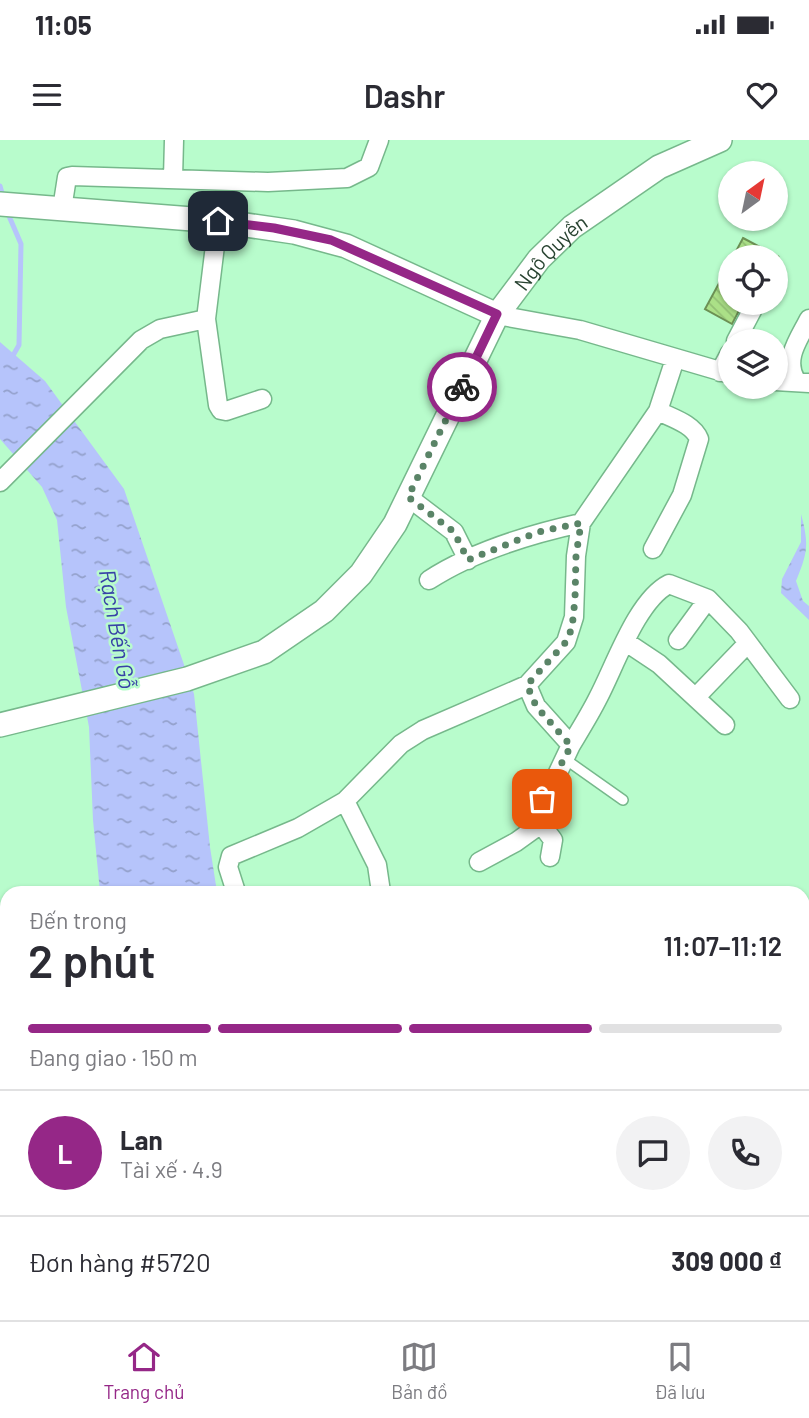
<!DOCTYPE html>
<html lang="vi">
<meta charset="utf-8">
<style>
:root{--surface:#fff;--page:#f2f2f3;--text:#2b2b33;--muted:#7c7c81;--line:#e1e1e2;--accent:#952787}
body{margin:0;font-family:Barlow,sans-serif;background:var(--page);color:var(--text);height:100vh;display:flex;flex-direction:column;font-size:26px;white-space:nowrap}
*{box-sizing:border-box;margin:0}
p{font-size:23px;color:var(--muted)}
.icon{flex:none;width:38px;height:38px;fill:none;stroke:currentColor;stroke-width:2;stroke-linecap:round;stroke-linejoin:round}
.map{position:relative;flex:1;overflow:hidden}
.sheet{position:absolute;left:0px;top:746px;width:810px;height:436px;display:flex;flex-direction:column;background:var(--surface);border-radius:21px 21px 0 0;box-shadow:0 2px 5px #0004}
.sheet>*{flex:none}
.needle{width:46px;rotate:33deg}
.tools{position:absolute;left:718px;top:21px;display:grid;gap:14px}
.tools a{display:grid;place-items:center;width:70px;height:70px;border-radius:50%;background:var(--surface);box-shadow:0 2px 5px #0004;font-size:35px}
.pin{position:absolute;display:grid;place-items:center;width:60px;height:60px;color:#fff;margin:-30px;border-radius:14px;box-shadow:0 4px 10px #0006}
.courier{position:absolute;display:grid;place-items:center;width:70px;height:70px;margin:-35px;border:5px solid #952787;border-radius:50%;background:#fff;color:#222;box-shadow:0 2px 9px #0007}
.overview em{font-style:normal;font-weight:600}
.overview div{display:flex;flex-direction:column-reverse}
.overview{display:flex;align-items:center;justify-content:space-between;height:119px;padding:0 28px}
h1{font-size:46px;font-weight:600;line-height:52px}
.bar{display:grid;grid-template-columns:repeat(4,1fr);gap:10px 7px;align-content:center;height:84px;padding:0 28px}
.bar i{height:9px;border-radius:5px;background:var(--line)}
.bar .on{background:var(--accent)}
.bar p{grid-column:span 4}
.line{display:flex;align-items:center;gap:18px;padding:0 28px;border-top:2px solid var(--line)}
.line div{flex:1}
.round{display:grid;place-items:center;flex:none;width:74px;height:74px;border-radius:37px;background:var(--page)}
.status{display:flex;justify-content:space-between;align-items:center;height:49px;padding:0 35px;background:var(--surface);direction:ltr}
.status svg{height:19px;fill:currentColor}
header{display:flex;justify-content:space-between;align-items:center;height:91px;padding:0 28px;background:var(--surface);font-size:32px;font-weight:600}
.tabs{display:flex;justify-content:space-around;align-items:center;height:98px;border-top:2px solid var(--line);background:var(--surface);font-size:19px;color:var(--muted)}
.tabs a{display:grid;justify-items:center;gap:4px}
.tabs .on{color:var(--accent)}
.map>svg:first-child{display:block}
.water{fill:url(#water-ripples)}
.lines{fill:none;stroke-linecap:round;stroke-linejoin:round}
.stream{stroke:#b6c4fb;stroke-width:5}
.building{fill:url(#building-back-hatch);stroke:#6c9054;stroke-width:2}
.lane-casing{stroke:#76b88b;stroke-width:12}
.street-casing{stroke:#76b88b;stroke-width:21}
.secondary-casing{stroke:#76b88b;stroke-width:26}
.lane{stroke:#fff;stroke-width:9}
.street{stroke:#fff;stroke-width:18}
.secondary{stroke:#fff;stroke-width:23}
.done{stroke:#5a8467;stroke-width:7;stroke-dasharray:0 12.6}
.route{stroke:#952787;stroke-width:9}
.labels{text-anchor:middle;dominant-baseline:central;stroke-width:5;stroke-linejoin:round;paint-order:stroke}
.street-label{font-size:21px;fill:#284331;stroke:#b8fccc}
.water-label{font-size:23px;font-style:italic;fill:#3842a7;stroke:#b8fccc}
</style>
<div class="status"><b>11:05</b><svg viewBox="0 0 49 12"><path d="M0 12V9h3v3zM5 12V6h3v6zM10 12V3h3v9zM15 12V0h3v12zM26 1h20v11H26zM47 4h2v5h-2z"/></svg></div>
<header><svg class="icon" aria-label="menu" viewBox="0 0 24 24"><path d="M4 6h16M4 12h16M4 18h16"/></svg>Dashr<svg class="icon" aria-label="heart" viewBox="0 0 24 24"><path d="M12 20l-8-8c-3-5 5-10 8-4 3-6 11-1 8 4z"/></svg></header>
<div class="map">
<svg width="809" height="1180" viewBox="0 0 809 1180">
<defs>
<pattern id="water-ripples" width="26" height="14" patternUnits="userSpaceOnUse" patternTransform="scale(1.75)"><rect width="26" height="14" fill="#b6c4fb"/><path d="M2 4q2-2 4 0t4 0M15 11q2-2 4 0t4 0" fill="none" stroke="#94a1cc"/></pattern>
<pattern id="building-back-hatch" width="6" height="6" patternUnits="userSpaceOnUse" patternTransform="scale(1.75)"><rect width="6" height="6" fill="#abe087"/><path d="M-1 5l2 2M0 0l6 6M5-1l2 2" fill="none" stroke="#93c175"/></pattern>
</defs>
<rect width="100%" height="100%" fill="#b8fccc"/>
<path class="water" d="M0,202L45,241L124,349L194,554L210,707L217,752H100L93,680L89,587L66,467L57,380L42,347L0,299Z
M801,374C809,404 808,412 796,441L803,461L809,466V480L781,453L782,439L801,402Z
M809,970V1102L803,1103V971Z
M209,1174H608L587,1180H216Z"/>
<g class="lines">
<path class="stream" d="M0,46L4,60
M6,69L21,104L19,205L11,219"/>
</g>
<path class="building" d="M743,98L779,117H733Z
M730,123V163H743L732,184L705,169Z"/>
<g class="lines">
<g class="lane-casing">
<path id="lane" d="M565,619L623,660"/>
</g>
<g class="street-casing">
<path id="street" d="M173,38L174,0
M62,69L67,37L72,36L268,42L347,38L369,27L379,0
M497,175L580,190L730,234
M206,179L218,265L221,270L226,271L262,259
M736,201L756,163
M720,232L730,213
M796,240C783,219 799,199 809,179
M775,241L809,243
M0,342L141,200L160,189L206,179L218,81
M408,357L454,392L468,420
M653,409L682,355L699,299C693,284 672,278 658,271
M429,440C472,412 531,394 581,383
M678,500L708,459
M626,502L659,524L725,585
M527,545L536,566L571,605C580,590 590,574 598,558C615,526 637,460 669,444L708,459L739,491L790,559
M696,557L748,503
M345,661L377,725L381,752
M550,717L553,700L541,684L537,668L554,641L571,605
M479,722L516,702L541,684
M236,752L228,727L231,716L298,688L345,661L401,604L423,590L527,545L566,502L574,477L576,416L581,383L658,271L675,219
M0,797L7,793
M0,1152L7,1163
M14,1174L18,1180"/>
</g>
<g class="secondary-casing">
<g id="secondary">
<path d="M0,64L218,81L294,92L346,106L497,175"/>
<path id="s1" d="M0,585L187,539L264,512L324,471L361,434L395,384L497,175L539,119L572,87L659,27L720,0"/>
</g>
</g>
<use href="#lane" class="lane"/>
<use href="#street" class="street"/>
<use href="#secondary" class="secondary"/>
</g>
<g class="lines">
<path class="done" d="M462,247L408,357L454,392L468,420L538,392L581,383L576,416L575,459L572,488L566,502L527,545L536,566L571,606L542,659"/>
<path class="route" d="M218,81L274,88L331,100L497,174L462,247"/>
</g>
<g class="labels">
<g class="street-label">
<text stroke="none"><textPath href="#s1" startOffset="775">Ngô Quyền</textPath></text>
</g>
<g class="water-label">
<text transform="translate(118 489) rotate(80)">Rạch Bến Gỗ</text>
</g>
</g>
</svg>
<div class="tools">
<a><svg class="needle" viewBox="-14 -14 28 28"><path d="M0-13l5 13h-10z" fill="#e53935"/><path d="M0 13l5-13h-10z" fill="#7c7c81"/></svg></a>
<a><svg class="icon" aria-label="locate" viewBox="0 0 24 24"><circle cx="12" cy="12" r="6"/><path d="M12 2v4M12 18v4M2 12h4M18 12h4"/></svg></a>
<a><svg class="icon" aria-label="layers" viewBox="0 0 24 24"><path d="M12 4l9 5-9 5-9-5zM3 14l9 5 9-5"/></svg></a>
</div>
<div class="pin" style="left:542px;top:659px;background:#ea580c"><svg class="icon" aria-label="bag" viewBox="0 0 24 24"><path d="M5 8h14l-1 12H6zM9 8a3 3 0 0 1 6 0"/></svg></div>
<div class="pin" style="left:218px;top:81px;background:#1f2937"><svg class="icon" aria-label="home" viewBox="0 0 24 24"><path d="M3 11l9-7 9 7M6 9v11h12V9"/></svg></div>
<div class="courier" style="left:462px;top:247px"><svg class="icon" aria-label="bike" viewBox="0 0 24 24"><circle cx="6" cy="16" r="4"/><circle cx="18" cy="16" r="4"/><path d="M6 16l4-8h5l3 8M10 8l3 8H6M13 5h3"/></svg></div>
<section class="sheet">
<div class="overview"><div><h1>2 phút</h1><p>Đến trong</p></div><em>11:07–11:12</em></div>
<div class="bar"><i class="on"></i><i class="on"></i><i class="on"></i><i></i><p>Đang giao · 150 m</p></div>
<div class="line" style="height:126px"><b class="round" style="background:var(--accent);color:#fff">L</b><div><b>Lan</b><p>Tài xế · 4.9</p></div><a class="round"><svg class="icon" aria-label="chat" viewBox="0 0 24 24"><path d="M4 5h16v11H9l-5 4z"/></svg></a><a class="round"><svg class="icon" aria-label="phone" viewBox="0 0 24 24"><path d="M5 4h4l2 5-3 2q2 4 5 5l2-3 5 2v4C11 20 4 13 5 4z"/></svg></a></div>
<div class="line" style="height:91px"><div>Đơn hàng #5720</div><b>309 000 ₫</b></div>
</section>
</div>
<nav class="tabs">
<a class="on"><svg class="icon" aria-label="home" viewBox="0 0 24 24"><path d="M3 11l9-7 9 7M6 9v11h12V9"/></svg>Trang chủ</a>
<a><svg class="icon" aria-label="map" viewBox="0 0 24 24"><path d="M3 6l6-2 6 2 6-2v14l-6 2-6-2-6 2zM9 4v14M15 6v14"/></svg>Bản đồ</a>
<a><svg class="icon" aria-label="saved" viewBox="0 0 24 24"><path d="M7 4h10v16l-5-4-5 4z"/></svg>Đã lưu</a>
</nav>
